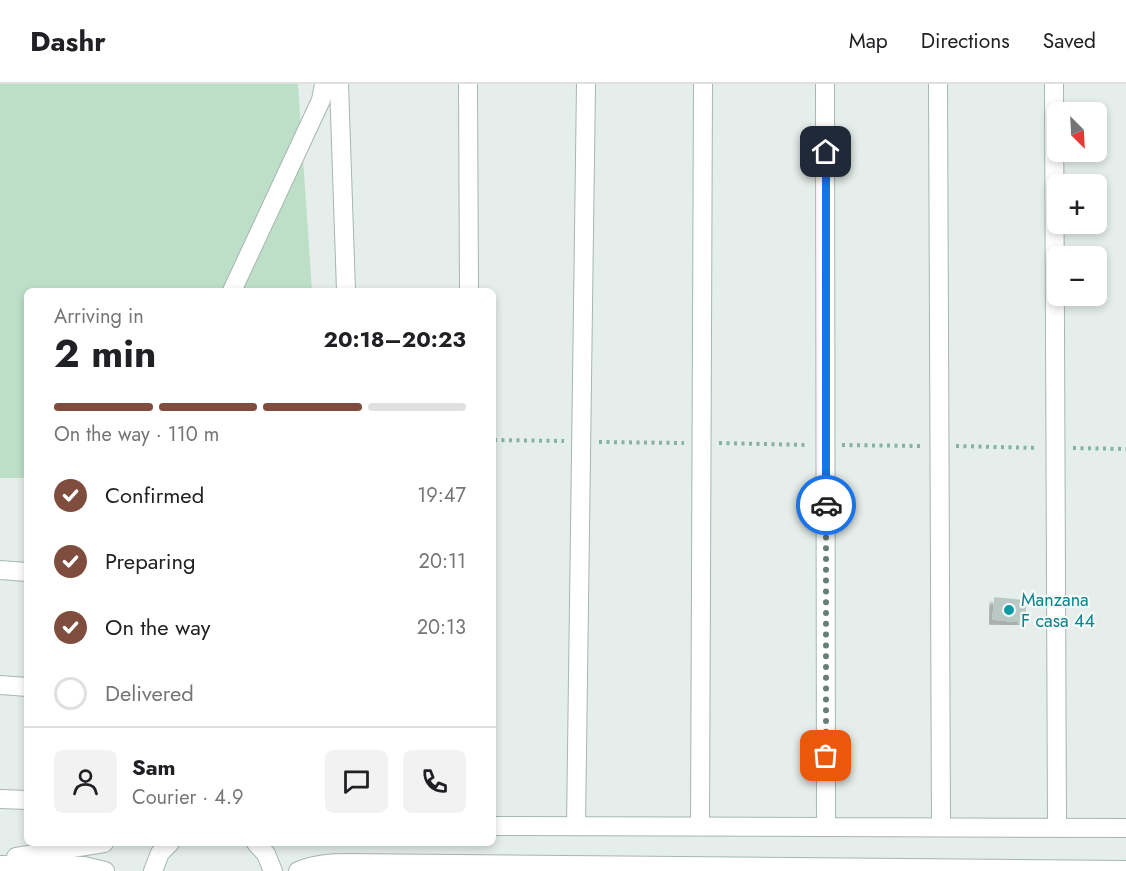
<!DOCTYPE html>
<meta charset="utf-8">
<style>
:root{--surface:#fff;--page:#f2f2f2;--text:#202124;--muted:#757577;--line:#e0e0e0;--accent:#7f4d3e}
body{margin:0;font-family:Jost,sans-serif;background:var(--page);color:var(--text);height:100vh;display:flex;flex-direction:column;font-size:22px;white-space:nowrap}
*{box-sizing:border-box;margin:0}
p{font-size:20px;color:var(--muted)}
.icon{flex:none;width:33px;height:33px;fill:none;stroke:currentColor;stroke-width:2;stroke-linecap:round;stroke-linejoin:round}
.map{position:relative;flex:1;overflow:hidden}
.sheet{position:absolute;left:24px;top:204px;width:472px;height:558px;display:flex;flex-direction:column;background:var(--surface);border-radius:9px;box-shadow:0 3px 9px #0003}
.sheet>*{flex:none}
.needle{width:39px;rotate:156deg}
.fabs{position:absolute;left:1047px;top:18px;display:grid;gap:12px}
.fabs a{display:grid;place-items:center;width:60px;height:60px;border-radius:9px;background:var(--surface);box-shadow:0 3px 9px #0003;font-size:30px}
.pin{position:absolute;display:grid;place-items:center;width:51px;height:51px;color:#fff;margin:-26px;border-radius:12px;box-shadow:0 3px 9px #0006}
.courier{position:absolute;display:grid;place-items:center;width:60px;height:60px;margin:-30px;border:4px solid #1a73e8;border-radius:50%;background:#fff;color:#222;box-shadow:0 2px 8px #0007}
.headline em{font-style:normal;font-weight:700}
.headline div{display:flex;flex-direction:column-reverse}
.headline{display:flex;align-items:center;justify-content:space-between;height:102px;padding:0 30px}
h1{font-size:39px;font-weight:700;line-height:45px}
.bar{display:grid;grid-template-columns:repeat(4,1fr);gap:9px 6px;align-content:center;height:72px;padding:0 30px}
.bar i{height:8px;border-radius:4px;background:var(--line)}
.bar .on{background:var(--accent)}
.bar p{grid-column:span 4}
.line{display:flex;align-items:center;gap:15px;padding:0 30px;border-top:2px solid var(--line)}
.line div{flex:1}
.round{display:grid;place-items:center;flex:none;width:63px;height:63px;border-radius:9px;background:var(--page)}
ol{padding:0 30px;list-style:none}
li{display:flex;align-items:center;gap:18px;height:66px}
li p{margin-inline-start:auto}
li .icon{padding:6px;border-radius:50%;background:var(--accent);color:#fff;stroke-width:4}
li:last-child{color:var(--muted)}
li i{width:33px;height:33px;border:3px solid var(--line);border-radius:50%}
header{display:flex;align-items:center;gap:36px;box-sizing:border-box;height:84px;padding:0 30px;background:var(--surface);border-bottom:2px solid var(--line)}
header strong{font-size:28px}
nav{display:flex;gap:33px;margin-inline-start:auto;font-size:21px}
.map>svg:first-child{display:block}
.green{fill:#bddfc7}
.building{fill:#bac9c3;stroke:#b7c8c1;stroke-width:1.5;filter:url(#shadow)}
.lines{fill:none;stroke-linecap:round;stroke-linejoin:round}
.minor-casing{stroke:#a7b6b1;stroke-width:20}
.path{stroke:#85b2a4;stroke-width:4;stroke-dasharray:3 4.5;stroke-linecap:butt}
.minor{stroke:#fff;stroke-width:18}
.done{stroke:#677d77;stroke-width:6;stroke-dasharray:0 10.8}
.route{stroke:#1a73e8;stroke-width:8}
.culture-dot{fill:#0f9aa8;stroke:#f5faf8;stroke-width:2}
.labels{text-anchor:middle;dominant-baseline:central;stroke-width:4.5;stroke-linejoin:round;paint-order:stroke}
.culture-label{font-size:18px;fill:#0d838f;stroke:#f5faf8;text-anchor:start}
</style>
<header>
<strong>Dashr</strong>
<nav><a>Map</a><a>Directions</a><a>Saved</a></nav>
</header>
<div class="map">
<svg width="1126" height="787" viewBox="0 0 1126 787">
<defs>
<filter id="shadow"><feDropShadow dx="-5.5" dy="5.5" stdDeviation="1.5" flood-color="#0004"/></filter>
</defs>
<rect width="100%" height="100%" fill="#e5eeea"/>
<path class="green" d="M0,0H298L312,207H27V394H0Z"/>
<path class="building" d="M995,514L1026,517L1024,538L993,535Z"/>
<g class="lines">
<g class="minor-casing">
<path id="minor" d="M339,0L346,207
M468,0L469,207
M825,0L826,743
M938,0L941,743
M1054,0L1057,744
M232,207L321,16L324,0
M0,486L27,488
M0,601L27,603
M0,715L27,716
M494,742L1126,744
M576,742L586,0
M700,743L703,0
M256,759L266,770L273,787
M16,773L104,759
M0,781L84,782L105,787
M153,787L160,769L170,759
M298,787C315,780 331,779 349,779L1126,786"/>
</g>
<path class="path" d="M494,356L564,357
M599,358L684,359
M719,359L807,361
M842,361L921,362
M956,362L1038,364
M1073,364L1126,365"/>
<use href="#minor" class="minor"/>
</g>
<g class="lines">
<path class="done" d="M826,421V672"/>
<path class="route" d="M826,68V421"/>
</g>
<circle class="culture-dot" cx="1009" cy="526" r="6"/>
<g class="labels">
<g class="culture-label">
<text x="1021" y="516">Manzana<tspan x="1021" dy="21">F casa 44</tspan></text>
</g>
</g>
</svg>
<div class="fabs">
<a><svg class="needle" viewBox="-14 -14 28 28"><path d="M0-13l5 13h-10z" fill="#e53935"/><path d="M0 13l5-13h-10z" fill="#757577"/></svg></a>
<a>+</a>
<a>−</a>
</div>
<div class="pin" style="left:826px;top:672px;background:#ea580c"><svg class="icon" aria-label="bag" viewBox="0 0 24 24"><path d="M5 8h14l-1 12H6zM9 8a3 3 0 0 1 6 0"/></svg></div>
<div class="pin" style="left:826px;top:68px;background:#1f2937"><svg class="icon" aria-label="home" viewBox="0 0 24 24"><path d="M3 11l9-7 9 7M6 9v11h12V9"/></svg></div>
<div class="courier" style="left:826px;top:421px"><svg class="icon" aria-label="car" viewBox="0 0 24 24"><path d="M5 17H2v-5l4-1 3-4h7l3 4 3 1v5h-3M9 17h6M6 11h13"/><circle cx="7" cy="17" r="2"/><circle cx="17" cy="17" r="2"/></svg></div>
<section class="sheet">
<div class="headline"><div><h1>2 min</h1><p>Arriving in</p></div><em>20:18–20:23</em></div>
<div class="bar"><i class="on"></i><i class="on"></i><i class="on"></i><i></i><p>On the way · 110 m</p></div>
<ol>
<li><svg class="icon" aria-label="check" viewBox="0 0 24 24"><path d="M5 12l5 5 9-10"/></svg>Confirmed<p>19:47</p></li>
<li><svg class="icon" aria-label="check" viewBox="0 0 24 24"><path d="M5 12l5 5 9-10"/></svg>Preparing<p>20:11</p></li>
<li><svg class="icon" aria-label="check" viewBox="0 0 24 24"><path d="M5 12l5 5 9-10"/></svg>On the way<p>20:13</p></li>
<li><i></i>Delivered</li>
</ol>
<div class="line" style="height:108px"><a class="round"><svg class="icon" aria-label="person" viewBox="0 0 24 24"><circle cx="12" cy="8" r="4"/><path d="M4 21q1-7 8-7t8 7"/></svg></a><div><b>Sam</b><p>Courier · 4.9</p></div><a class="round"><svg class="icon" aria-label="chat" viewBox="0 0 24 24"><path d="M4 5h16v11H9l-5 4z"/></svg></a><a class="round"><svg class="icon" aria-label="phone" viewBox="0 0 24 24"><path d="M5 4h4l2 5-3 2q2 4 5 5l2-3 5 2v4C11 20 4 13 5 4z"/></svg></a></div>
</section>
</div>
